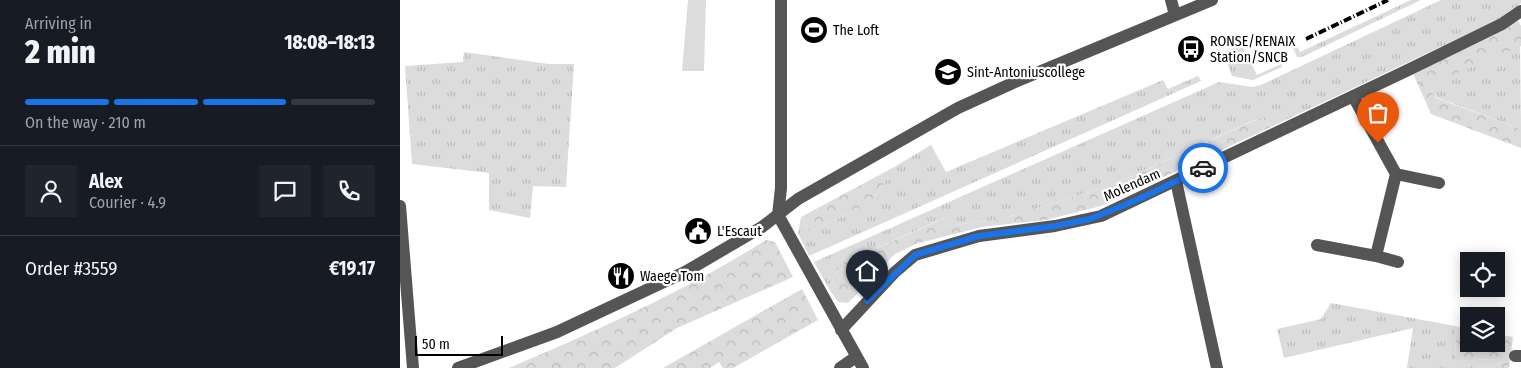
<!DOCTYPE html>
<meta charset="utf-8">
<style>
:root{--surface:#171b24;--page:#20242c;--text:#f1f3f6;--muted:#9ea1a6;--line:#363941;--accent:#1a73e8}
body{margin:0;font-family:"Fira Sans Condensed",sans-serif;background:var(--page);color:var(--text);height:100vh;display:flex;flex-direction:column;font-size:19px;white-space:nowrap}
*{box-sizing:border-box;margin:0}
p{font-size:16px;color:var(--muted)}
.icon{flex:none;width:28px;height:28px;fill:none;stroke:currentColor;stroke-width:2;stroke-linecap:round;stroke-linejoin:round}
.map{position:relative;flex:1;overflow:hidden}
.sheet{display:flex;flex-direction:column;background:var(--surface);width:400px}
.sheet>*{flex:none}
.controls{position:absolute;left:1060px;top:252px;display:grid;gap:10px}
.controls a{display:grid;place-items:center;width:45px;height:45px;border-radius:0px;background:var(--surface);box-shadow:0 2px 12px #0003;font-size:25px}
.scale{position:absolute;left:15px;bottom:12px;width:88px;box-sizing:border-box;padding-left:5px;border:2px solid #000;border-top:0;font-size:14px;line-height:18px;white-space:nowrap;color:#000;-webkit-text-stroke:4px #fff;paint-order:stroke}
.pin{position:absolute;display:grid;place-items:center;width:42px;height:42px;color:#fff;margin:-51px -21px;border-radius:50% 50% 50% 0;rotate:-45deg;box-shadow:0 0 5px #0007}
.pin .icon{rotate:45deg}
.courier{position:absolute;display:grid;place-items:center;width:50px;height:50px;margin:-25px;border:4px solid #1a73e8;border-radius:50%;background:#fff;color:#222;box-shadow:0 1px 6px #0007}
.head em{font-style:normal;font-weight:800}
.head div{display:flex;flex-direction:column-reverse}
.head{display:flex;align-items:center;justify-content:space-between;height:85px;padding:0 25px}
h1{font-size:32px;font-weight:800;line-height:38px}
.bar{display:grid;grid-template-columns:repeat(4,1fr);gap:8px 5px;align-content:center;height:60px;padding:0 25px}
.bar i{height:6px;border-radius:4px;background:var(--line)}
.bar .on{background:var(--accent)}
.bar p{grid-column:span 4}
.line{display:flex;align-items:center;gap:12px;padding:0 25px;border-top:1px solid var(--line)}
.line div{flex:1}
.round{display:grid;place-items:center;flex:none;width:52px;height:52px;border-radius:0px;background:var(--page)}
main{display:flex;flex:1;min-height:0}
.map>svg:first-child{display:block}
.grass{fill:url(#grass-tufts)}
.forest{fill:url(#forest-crowns)}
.garden{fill:#dcdcdc}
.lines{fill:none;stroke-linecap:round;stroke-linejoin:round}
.minor{stroke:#555;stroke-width:12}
.rail{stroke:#000;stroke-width:4;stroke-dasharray:8 2.5 1 2.5;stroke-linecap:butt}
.done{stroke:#595959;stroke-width:5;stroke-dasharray:0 9}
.route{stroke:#1a73e8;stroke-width:6}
.labels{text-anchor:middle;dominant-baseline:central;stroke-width:4.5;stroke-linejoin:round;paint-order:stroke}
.poi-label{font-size:14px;fill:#000;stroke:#fff;text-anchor:start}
.street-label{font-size:14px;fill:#000;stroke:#fff}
</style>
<main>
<section class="sheet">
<div class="head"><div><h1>2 min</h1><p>Arriving in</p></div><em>18:08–18:13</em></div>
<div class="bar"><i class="on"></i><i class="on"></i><i class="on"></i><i></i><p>On the way · 210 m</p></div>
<div class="line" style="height:90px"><a class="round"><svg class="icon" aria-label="person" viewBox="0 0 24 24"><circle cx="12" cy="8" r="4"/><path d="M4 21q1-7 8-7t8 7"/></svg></a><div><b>Alex</b><p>Courier · 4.9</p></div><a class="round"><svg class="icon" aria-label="chat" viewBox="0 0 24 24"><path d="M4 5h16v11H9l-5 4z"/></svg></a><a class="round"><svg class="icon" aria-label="phone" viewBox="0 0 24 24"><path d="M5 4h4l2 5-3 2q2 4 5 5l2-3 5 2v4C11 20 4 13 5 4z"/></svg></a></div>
<div class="line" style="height:65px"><div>Order #3559</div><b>€19.17</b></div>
</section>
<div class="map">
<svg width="1121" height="368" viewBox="0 0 1121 368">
<defs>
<pattern id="grass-tufts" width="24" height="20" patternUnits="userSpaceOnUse" patternTransform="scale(1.25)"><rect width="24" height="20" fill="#dcdcdc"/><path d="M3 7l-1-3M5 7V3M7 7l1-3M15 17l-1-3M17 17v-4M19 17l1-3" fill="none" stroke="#bbb"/></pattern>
<pattern id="forest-crowns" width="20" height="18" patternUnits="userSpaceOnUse" patternTransform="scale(1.25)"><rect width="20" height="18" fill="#dcdcdc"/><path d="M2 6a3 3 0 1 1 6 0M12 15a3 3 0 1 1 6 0" fill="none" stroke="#bbb"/></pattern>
</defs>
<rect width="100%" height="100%" fill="#fff"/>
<path class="grass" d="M1011,0H1021L902,57H897L888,36L891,35L900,52Z
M1041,0H1121V3L1110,14L871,127L861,117L712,185L602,219L548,226L544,218L441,264L429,289L414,262L819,82L852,87L861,85Z
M1120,44L1121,129L1033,96L1029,85Z
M842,45L857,75L881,64L882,67L853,80L832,76L828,65L832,49Z
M64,52L149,64H174L166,187L133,186L130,218L89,210V173L12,164L5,66L63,62Z
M798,76L801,81L409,256L398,233L401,217L410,232L471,202L496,166L531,145L546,172L763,80L768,89Z
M931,303L1055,326L1056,361L1099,359L1098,368H1007L1013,328L884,358L877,329L921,319Z"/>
<path class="forest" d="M1118,21L1121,26V46L1029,85L1034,97L1121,129V148L1031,114L1012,71Z
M862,117L871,127L701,206L646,220L581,227L516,244L495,254L448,303L438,302L429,289L441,264L545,218L548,226L602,219L712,185Z
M496,166L471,202L410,232L401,217Z
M366,240L375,242L393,277L277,328L215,368H109C198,330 285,291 366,240Z
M402,289L418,320L333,368H323L319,362L310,368H263Z
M1055,326L1069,329V344H1096V334L1113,337L1109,368H1098L1099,359L1056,361Z"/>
<path class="garden" d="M288,0H306L304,71H282Z"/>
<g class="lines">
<path class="minor" d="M771,0L775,15
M953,96L996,174L1039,183
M776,181L817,368
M0,206L13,368
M378,215L381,188V0
M378,215L463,368
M917,245L976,256L996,174
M976,256L998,262
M441,330L495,272L515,255L579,236L655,226L701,216L1006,71L1102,24L1121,11
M1115,356H1121
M58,368L157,332L285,272L362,227L398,199L558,108L615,82L812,0
M440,368L456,357"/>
<path class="rail" d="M906,39L988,0"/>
</g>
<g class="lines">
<path class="done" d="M803,168L953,96L978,143"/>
<path class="route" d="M467,301L515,255L579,236L655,226L690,219L739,199L803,168"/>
</g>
<defs>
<g id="stadium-disc" transform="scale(1.4375)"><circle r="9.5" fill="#000" stroke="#fff"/><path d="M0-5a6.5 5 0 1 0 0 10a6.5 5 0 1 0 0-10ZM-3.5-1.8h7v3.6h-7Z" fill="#fff"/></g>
<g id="bus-disc" transform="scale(1.4375)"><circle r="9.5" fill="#000" stroke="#fff"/><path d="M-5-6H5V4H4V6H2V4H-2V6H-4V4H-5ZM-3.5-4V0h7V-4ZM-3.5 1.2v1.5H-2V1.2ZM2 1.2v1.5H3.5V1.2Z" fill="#fff"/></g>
<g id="school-disc" transform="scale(1.4375)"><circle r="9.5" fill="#000" stroke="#fff"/><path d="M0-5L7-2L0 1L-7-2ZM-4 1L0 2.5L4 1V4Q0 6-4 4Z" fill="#fff"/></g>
<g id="civic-disc" transform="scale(1.4375)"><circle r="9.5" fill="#000" stroke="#fff"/><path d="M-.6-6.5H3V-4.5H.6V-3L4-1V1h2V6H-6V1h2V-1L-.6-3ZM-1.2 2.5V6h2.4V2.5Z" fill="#fff"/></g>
<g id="restaurant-disc" transform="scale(1.4375)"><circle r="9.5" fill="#000" stroke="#fff"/><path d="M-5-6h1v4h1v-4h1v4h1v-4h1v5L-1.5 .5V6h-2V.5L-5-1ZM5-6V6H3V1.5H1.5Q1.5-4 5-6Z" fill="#fff"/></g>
</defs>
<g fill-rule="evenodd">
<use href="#stadium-disc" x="414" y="30"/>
<use href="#bus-disc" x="791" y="49"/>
<use href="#school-disc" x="548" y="72"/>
<use href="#civic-disc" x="298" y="231"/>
<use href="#restaurant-disc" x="221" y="276"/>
</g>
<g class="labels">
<g class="poi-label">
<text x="433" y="30">The Loft</text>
<text x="810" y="41">RONSE/RENAIX<tspan x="810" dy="16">Station/SNCB</tspan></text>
<text x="567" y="72">Sint-Antoniuscollege</text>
<text x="317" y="231">L'Escaut</text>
<text x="240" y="276">Waege Tom</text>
</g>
<g class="street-label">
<text transform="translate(732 185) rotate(-24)">Molendam</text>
</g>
</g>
</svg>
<div class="controls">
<a><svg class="icon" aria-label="locate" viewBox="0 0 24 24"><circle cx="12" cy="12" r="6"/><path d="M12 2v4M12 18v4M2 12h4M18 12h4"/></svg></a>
<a><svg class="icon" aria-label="layers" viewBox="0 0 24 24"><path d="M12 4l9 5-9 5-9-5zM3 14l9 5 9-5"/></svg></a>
</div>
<div class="scale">50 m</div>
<div class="pin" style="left:978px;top:143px;background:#ea580c"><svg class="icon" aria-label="bag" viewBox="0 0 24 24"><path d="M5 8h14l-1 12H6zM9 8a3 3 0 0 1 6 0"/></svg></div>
<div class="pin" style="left:467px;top:301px;background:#1f2937"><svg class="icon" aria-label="home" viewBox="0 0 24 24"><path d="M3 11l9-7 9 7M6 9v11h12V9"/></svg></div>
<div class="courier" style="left:803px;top:168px"><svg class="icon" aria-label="car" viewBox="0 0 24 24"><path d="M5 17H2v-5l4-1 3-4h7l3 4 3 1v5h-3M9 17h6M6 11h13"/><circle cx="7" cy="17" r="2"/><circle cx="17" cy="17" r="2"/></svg></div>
</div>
</main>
